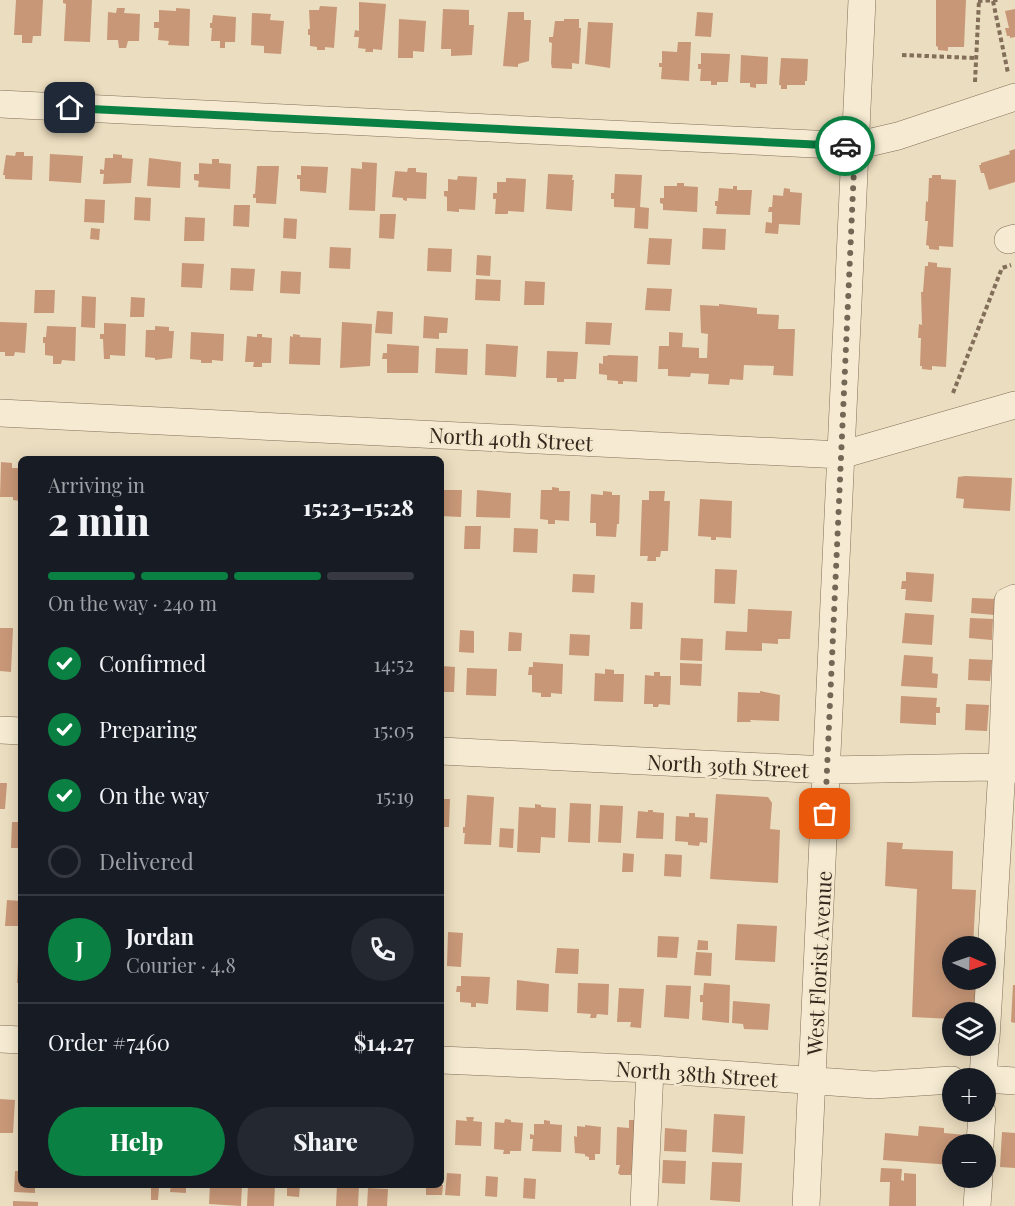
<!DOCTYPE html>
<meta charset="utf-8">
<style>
:root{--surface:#171b24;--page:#242831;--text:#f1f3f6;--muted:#9ea1a6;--line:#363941;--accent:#0b8043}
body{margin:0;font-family:"Playfair Display",serif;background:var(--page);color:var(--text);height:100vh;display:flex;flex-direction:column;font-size:22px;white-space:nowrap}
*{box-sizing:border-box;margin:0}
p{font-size:20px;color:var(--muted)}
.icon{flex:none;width:33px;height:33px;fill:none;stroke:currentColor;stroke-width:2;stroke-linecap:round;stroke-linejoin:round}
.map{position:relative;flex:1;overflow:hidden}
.panel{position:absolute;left:18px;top:456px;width:426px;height:732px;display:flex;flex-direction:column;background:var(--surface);border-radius:9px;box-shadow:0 3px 15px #0003}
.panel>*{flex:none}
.needle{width:39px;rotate:92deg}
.controls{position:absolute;left:942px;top:936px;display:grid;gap:12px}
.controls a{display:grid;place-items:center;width:54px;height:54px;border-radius:50%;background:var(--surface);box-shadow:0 3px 15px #0003;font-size:30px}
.pin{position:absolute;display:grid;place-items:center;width:51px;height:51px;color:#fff;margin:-26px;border-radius:12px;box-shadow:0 3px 9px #0006}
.courier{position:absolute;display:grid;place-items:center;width:60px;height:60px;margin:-30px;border:4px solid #0b8043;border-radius:50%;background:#fff;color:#222;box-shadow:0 2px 8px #0007}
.overview em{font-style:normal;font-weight:800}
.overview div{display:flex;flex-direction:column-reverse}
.overview{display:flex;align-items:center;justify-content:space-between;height:102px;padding:0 30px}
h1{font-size:39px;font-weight:800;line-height:45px}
.bar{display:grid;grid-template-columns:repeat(4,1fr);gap:9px 6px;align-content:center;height:72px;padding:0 30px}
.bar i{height:8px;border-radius:4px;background:var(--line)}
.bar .selected{background:var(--accent)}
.bar p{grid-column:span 4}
.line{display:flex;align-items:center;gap:15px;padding:0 30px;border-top:2px solid var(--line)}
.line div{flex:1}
.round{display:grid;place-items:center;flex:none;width:63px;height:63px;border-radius:32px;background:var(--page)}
ol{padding:0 30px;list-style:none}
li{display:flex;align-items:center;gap:18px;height:66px}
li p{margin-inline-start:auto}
li .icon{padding:6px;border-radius:50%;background:var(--accent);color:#fff;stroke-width:4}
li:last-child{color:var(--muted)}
li i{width:33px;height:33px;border:3px solid var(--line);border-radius:50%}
.button{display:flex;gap:12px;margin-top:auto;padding:12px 30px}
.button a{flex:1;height:69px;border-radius:36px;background:var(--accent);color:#fff;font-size:24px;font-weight:800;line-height:69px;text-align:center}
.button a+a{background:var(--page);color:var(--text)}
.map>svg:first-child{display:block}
.building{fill:#c79777}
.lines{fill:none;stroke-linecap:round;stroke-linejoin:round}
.minor-casing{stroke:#826e59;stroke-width:28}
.path{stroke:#826e59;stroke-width:4;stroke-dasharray:4.5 3;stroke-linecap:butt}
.minor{stroke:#f6ebd2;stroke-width:27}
.done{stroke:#736755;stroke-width:6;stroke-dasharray:0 10.8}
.route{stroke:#0b8043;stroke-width:8}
.labels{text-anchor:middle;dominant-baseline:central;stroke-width:5;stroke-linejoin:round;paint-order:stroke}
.street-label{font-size:21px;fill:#33271c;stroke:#f3e8ce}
</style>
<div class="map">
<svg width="1015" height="1206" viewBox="0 0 1015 1206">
<rect width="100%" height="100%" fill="#ebddbf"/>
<path class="building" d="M16,0H43L41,36H33L32,43H22V35H14Z
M63,0H92L90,42L64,41L66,4L63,3Z
M936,0H966L964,47H948V51L938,50V47L936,46Z
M359,2L386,4L382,50L373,49V52H365L366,49L358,48L359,37H354L355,30L359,31Z
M320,6L337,7L334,48L325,47V50H317V47L310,46V35H308V29H310L309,10H319Z
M117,8H125L124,13L140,14L139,41H128L126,48H119L118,40H107L108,12L116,13Z
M176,8L190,9L189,46L168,45L169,41L158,40L159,28H154V22H159V10L176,11Z
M443,9L469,10V25H474L472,55L451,56V49H441Z
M1015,9V37L1010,38V36H1007L1005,28H1009L1005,11Z
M508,12H524V20H531L529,61L518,64V67L503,66Z
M697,12L713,13L711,37L695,36Z
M252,13L271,14L270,20L284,21L281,54L264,53V46L251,45Z
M213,15L236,17L235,42H225V48H220V41H211L212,28H210V23H212Z
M399,19L426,21L424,52L413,51V58H398Z
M564,19H579V28H581L579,64L572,63V69L552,68L551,63L552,43L549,42V37H553L555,21H564Z
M588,22L613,23L610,68L585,64Z
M678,42H691L689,81L661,79L662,67H659V63H662V51L677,52Z
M701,53L730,54L728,82H717V85H711V81H700L701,69H698V64H701Z
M741,55L768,57L767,84H756V88L750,87V83H740Z
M781,58L808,59L807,81H805V85H787V89H781V85H779Z
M1015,149V182L989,190L984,173H981L979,165H981V163L1010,154L1009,151Z
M16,152H24V156H33L32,180L5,179V175H3L6,155L15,156Z
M50,154L83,156L81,183L49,181Z
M113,154L122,155V158L133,159L131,183L103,184L104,174H100V169L104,170L105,158H113Z
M149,158L181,162L180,188L147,186Z
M212,159H219V163L231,164L230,189L198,187L199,181L194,180V174H199V163L212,164Z
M362,162L377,163L375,211L349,210L351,168L362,169Z
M257,166H279L276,204L256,203V198H253V194H255Z
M301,166L328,167L326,193L300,191V179H297V175H301Z
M408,168H416V172L427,173L426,199L407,198V201L403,200V198L392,197L395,171L407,172Z
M548,174L573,175L572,180H574L572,211L546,209Z
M615,174L642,175L640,207L649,208L648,229L634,228L635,208L614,207V199H611V193H614Z
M932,175H941V179L956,180L953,247L939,246V250L929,249V246L926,245L928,221H925L926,201L928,202L929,178H932Z
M458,176L477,177L475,210L459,209V212L447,211V197L444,196V191H448V179L457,180Z
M506,178L526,179L524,212L508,211V214H495L496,199H493V193H497V182H506Z
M677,183H684V186L698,187L697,212L663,210V204L660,203V198H664V186H677Z
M733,186H737V190H752L750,215L716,214L717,206H715V201H718L719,188L733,189Z
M784,188L790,189V192L802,193L800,225L779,224L778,234L765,233L766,222L772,223V212H768L769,207H772L773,195L783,196Z
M135,197L151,198L150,221L134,220Z
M85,199L105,200L104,223L84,222Z
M234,205H250L249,227L233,226Z
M380,214H396L394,239L379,238Z
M185,217L205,218L204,241H184Z
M284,218L297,219L296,239L283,238Z
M91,228L100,229L99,240L90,239Z
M703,228L726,229L725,250L702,249Z
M649,238L672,239L670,265L647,264Z
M330,247L351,248L350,269L329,268Z
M428,248L452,249L451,272L427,271Z
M477,255L491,256L490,276L476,275Z
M928,262L937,263V267L951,268L946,367L932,366V370L922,369V366H920L921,338H918L919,324L922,325L921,292H923L925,266H928Z
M182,263L204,264L202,288L181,287Z
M231,268L255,269L253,291L230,290Z
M281,271L301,272L300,294L280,293Z
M476,279L501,280L500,301L475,300Z
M525,281L545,282L544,305H524Z
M647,288L672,289L670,311L645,310Z
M35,290H55L54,313H34Z
M82,296L96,297L95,328L81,327Z
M131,297L145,298L144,317H130Z
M719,304L757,308V314L779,315L778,329H795L793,376L773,375L774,366L744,365L743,380L730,379L729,385L708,384L709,374L691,373L690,377L668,376V369H658L659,346H669V332L683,333L682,347L699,348V358H707L708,334L701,333L700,305L719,306Z
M377,311L393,312L392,334L375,333Z
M424,316L448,318L447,333H439V339L423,338Z
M0,322L27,323L25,353L15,352L14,356H5V352H0Z
M342,322L372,324L370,366L340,368Z
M586,322L612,323L610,345L585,344Z
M104,323L126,324L125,356L110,355V359H104L103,339H100V334H104Z
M47,326L76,327L75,361L62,360L61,364H53V356L45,355V343H43V337H46Z
M155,326L169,327V331H174L172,358L155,360V358L145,357L146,330H155Z
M191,332L224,334L223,361L212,360V363H201V360L190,359Z
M257,334H262V337L272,338L271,363H262V367H253L254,362H245L247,336L257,337Z
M293,334L300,335V337L321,338L320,365L289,364L290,336L293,337Z
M387,344L419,346L418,373H387V359H382L383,353H387Z
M486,344L518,346L516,377L485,375Z
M436,348L468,349L467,375L435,373Z
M547,351L578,352L576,379H564V382H557V378H546Z
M608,355L638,356L637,382L623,381V384H618V381L607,380V375L599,374V363L603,364V356H607Z
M1,462L12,463V468H21L20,501L13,500V497H0Z
M965,476L1012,478L1010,511L963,508L964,499L956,498L958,477Z
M552,487L559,488V491H570L569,521L555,520V524H548V520L540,519L541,490H552Z
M441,490H462L461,517L441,516Z
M477,490L511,493L510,518L476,517Z
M603,491L612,492V495H620L619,524H617L616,537L596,536V523H590L591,494L603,495Z
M649,491H665L664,501H670L668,551H661L660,557H656V561H647L648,556H640L642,500H649Z
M700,499L732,501L731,538L716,537V540H711V537L698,536Z
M465,526H481L480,549H464Z
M514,528L538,529L537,553L513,552Z
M715,569L737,570L735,604L714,603Z
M906,572L934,574L932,602L905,600L906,589H901L902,581H906Z
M573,574L595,575L594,593L572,592Z
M972,598L996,599L995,615L971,613Z
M631,602L643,603L642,629H630Z
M748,609L792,611L790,639H778V644L762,643V651L725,650L726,631L747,632Z
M905,613L934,615L932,645L902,643Z
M970,618L993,619L992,640L969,638Z
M0,628H13L11,672L0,671Z
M460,630L474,631V653L459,652Z
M509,632L522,633L521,651H508Z
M570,634L590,635L589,656L569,655Z
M681,638L703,639L702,661L680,660Z
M904,655L933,657L932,673L938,674L937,688L901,686Z
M969,659L992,660L990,681L968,680Z
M533,662L563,664L562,694L551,693V697H541V693L532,692V675H528L529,667H533Z
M680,663L702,664L701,686L680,685Z
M441,666L455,667L454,692H441Z
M467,668L497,669L496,696L466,695Z
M605,669L614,670V674H624L623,702L594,701L595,673L605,674Z
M654,672H660V676H671L670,705L659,704L658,707H653V704H644L645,675L654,676Z
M760,691L780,695L779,721L750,720L751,722H737L738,692L760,693Z
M901,696L937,698L936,707H940V713H936V725L900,723Z
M966,704L989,705L987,731L965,730Z
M0,783H7L5,809H0Z
M716,794L768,797L772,803L770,829L780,830L778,883L710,879Z
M467,795L494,797L491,845L464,844L465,833H463V827H465Z
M441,799H450L449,827H441Z
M570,803L591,804L590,843L568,842Z
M535,804L541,805V807L556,808L555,838L541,837L540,853L517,852L519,807L535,808Z
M600,805L623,806L621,843L598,842Z
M648,810H653V812L664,813L663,839L636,838L638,811L648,812Z
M689,813H695V817L708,818L707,843L700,842L699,846L688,845V842L675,841L676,816L689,817Z
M12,822H21V848H11Z
M500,828L514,829L513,848L499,847Z
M887,842L903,843L902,849L953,851L952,889L976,890L973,946H952V980H980L979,1006H971V1012H952V1019L912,1017L917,889L885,886Z
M623,853L634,854L633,872H622Z
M665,854L682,855L681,877L664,876Z
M7,900L21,901V926H5Z
M737,924L777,926L775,962L735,960Z
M448,932L463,933L461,967L447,966Z
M658,936L679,937L677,958L657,957Z
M19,938H21V983H17Z
M698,940L708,941V950H697Z
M557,948L579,949L578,974L555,973Z
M696,952L712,953L711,976L694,975Z
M461,976L490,977L488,1004L476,1003V1007H471V1003L460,1002V992H456L457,986H461Z
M517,980L549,984L548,1012L516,1010Z
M578,983L609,984L608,1015L597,1014L596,1018H590L591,1014L577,1013Z
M704,983L730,985L729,1023L702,1020L703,1002H700V995H703Z
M666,985L691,986L689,1019L664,1017Z
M1013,985H1015V1023L1011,1022Z
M619,988L644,989L641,1028L630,1027L631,1022H617Z
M733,1001L770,1004L768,1030L744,1029L743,1024L732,1023Z
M0,1099L15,1100L13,1133H0Z
M714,1114L745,1116L743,1154L712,1152Z
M466,1117H474L473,1121L482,1122L481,1146L455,1145L456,1120L467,1121Z
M505,1119L511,1120V1122L523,1123L521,1151H510V1154H503L504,1150L494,1149L495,1122L504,1123Z
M544,1120L550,1121V1124L562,1125L561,1152L532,1151L533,1139H530V1134L534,1135V1124H544Z
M629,1120H640L634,1169H632L631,1175H620L618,1173L620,1165H616L617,1127L629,1128Z
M585,1125L601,1127L600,1154H595V1160H589V1157L585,1156V1154L575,1153L574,1136L577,1137V1126L585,1127Z
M919,1126L944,1128V1133L966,1135L963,1144H952V1165L883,1160L885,1133L918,1136Z
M665,1128L687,1130L686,1152L664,1151Z
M1002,1132L1015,1133V1168L1000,1167Z
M663,1160L686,1161L685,1184L662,1183Z
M712,1162L742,1163L740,1202L710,1200Z
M881,1168L902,1169L901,1180L904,1181V1173L916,1174V1206H889L890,1182H880Z
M15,1171H21V1185H35V1193L14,1192Z
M447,1173L461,1174L460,1196L445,1195Z
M486,1176L498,1177L497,1197L485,1196Z
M524,1178L536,1179L535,1199L523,1198Z
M171,1185H186V1193L170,1192Z
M210,1185H242L241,1206L209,1204Z
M248,1185H275L274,1206H247Z
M287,1185H300L299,1197L287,1196Z
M337,1185H359L358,1206H336Z
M426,1185H443L442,1195H426Z
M151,1187L159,1188L158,1200H151Z
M368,1188L388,1189L387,1206H367Z
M13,1201L38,1202V1206H13Z"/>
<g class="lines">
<g class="minor-casing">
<path id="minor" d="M0,104L855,146L898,136L1015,97
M1008,240L1015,238
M0,413L841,455L1015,405
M0,730L21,731
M441,751L827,770L992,767L1015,769
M0,1039L21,1040
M986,1039L1002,768L1008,601L1015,598
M441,1060L650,1069L874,1085L952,1080
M983,1078L985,1046
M986,1079L1015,1081
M980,1144L982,1112
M644,1206L650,1069
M806,1206L862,0
M977,1206L979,1178"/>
</g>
<path class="path" d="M978,1L998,0
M993,1L1008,73
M902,55L975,58
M975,82L979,0
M953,393L1002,268L1011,265"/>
<use href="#minor" class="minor"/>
</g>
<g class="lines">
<path class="done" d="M825,814L855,146H845"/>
<path class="route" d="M70,108L845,146"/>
</g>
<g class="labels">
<g class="street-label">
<text transform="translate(511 438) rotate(3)">North 40th Street</text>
<text transform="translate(728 765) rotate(3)">North 39th Street</text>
<text transform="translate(818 963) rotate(-87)">West Florist Avenue</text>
<text transform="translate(697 1073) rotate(4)">North 38th Street</text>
</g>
</g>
</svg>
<div class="controls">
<a><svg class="needle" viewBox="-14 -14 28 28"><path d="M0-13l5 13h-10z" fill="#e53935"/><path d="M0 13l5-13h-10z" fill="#9ea1a6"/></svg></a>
<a><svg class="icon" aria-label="layers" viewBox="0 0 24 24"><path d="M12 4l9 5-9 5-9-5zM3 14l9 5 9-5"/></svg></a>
<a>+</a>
<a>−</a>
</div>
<div class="pin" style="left:825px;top:814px;background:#ea580c"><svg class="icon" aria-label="bag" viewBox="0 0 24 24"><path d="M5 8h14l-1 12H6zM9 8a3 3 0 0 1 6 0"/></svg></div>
<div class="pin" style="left:70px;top:108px;background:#1f2937"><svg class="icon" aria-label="home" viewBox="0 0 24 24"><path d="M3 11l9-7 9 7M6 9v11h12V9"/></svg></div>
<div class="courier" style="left:845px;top:146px"><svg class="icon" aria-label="car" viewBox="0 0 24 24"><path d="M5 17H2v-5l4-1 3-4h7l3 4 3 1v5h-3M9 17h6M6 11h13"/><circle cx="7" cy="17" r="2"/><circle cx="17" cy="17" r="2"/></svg></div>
<section class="panel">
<div class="overview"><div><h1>2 min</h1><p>Arriving in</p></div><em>15:23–15:28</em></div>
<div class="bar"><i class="selected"></i><i class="selected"></i><i class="selected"></i><i></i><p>On the way · 240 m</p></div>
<ol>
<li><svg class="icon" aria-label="check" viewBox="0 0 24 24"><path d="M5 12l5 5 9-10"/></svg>Confirmed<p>14:52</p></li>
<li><svg class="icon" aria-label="check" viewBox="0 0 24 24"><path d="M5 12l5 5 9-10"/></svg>Preparing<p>15:05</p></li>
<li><svg class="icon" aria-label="check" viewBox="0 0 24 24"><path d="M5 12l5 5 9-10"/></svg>On the way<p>15:19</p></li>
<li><i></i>Delivered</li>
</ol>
<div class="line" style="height:108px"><b class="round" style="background:var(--accent);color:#fff">J</b><div><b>Jordan</b><p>Courier · 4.8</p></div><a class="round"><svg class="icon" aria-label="phone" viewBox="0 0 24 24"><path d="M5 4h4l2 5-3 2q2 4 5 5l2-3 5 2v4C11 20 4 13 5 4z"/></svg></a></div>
<div class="line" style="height:78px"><div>Order #7460</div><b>$14.27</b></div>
<div class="button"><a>Help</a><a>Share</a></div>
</section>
</div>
